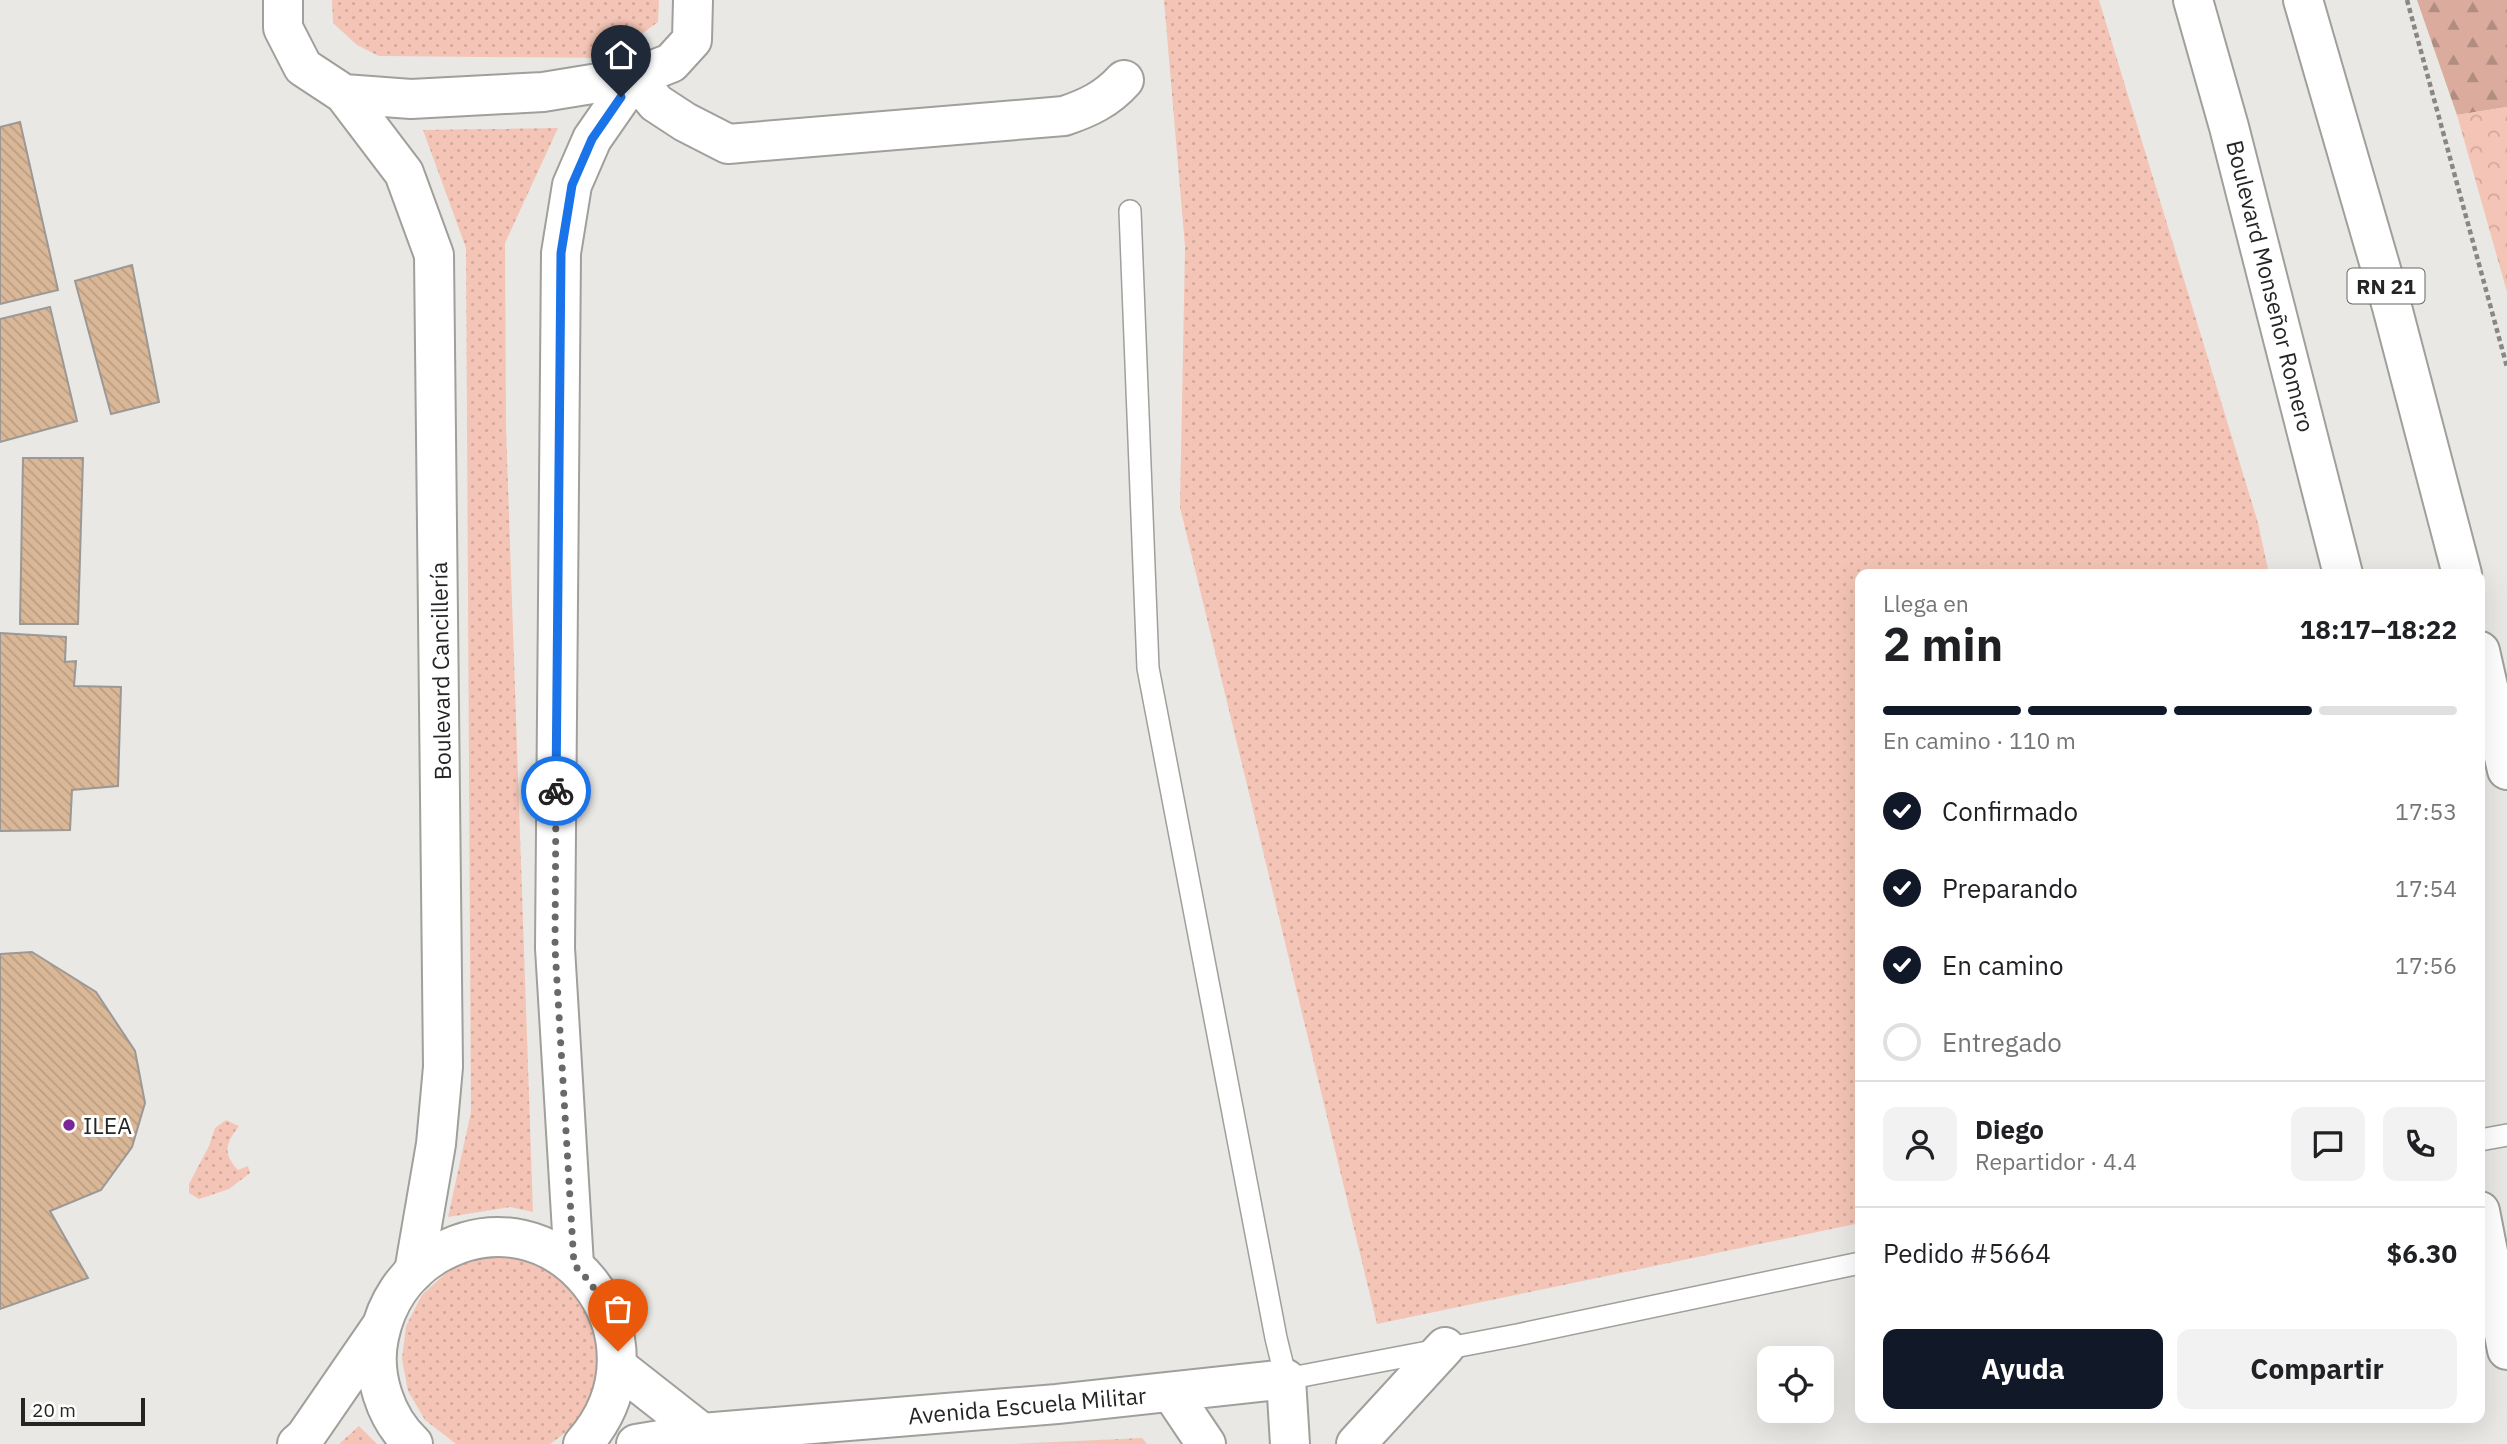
<!DOCTYPE html>
<html lang="es">
<meta charset="utf-8">
<style>
:root{--surface:#fff;--page:#f2f2f2;--text:#202124;--muted:#757577;--line:#e0e0e0;--accent:#111827}
body{margin:0;font-family:"IBM Plex Sans",sans-serif;background:var(--page);color:var(--text);height:100vh;display:flex;flex-direction:column;font-size:26px;white-space:nowrap}
*{box-sizing:border-box;margin:0}
p{font-size:23px;color:var(--muted)}
.icon{flex:none;width:38px;height:38px;fill:none;stroke:currentColor;stroke-width:2;stroke-linecap:round;stroke-linejoin:round}
.map{position:relative;flex:1;overflow:hidden}
.sheet{position:absolute;left:1855px;top:569px;width:630px;height:854px;display:flex;flex-direction:column;background:var(--surface);border-radius:14px;box-shadow:0 7px 28px #0002}
.sheet>*{flex:none}
.tools{position:absolute;left:1757px;top:1346px;display:grid;gap:14px}
.tools a{display:grid;place-items:center;width:77px;height:77px;border-radius:14px;background:var(--surface);box-shadow:0 7px 28px #0002;font-size:35px}
.scale{position:absolute;left:21px;bottom:18px;width:124px;box-sizing:border-box;padding-left:7px;border:4px solid #252523;border-top:0;font-size:19px;line-height:24px;white-space:nowrap;color:#252523;-webkit-text-stroke:5px #fff;paint-order:stroke}
.pin{position:absolute;display:grid;place-items:center;width:60px;height:60px;color:#fff;margin:-72px -30px;border-radius:50% 50% 50% 0;rotate:-45deg;box-shadow:0 0 7px #0007}
.pin .icon{rotate:45deg}
.courier{position:absolute;display:grid;place-items:center;width:70px;height:70px;margin:-35px;border:5px solid #1a73e8;border-radius:50%;background:#fff;color:#222;box-shadow:0 2px 9px #0007}
.overview em{font-style:normal;font-weight:700}
.overview div{display:flex;flex-direction:column-reverse}
.overview{display:flex;align-items:center;justify-content:space-between;height:119px;padding:0 28px}
h1{font-size:46px;font-weight:700;line-height:52px}
.bar{display:grid;grid-template-columns:repeat(4,1fr);gap:10px 7px;align-content:center;height:84px;padding:0 28px}
.bar i{height:9px;border-radius:5px;background:var(--line)}
.bar .current{background:var(--accent)}
.bar p{grid-column:span 4}
.line{display:flex;align-items:center;gap:18px;padding:0 28px;border-top:2px solid var(--line)}
.line div{flex:1}
.round{display:grid;place-items:center;flex:none;width:74px;height:74px;border-radius:14px;background:var(--page)}
ol{padding:0 28px;list-style:none}
li{display:flex;align-items:center;gap:21px;height:77px}
li p{margin-inline-start:auto}
li .icon{padding:7px;border-radius:50%;background:var(--accent);color:#fff;stroke-width:4}
li:last-child{color:var(--muted)}
li i{width:38px;height:38px;border:4px solid var(--line);border-radius:50%}
.action{display:flex;gap:14px;margin-top:auto;padding:14px 28px}
.action a{flex:1;height:80px;border-radius:14px;background:var(--accent);color:#fff;font-size:28px;font-weight:700;line-height:80px;text-align:center}
.action a+a{background:var(--page);color:var(--text)}
.map>svg:first-child{display:block}
.grass{fill:url(#grass-dots)}
.forest{fill:url(#forest-firs)}
.park{fill:url(#park-crowns)}
.building{fill:url(#building-back-hatch);stroke:#9b9895;stroke-width:2}
.lines{fill:none;stroke-linecap:round;stroke-linejoin:round}
.lane-casing{stroke:#a09f9b;stroke-width:24}
.street-casing{stroke:#a09f9b;stroke-width:42}
.secondary-casing{stroke:#a09f9b;stroke-width:42}
.highway-casing{stroke:#a09f9b;stroke-width:42}
.path{stroke:#888784;stroke-width:4.5;stroke-dasharray:5 3.5;stroke-linecap:butt}
.lane{stroke:#fff;stroke-width:21}
.street{stroke:#fff;stroke-width:38}
.secondary{stroke:#fff;stroke-width:38}
.highway{stroke:#fff;stroke-width:38}
.done{stroke:#6a6967;stroke-width:7;stroke-dasharray:0 12.6}
.route{stroke:#1a73e8;stroke-width:9}
.poi-dot{fill:#7b2696;stroke:#fff;stroke-width:2.5}
.labels{text-anchor:middle;dominant-baseline:central;stroke-width:6;stroke-linejoin:round;paint-order:stroke}
.shield{fill:#fff;stroke:#666665;stroke-width:2}
.shield-label{font-size:21px;font-weight:bold;fill:#252523}
.street-label{font-size:23px;fill:#252523;stroke:#fff}
.poi-label{font-size:23px;fill:#252523;stroke:#fff;text-anchor:start}
</style>
<div class="map">
<svg width="2507" height="1444" viewBox="0 0 2507 1444">
<defs>
<pattern id="grass-dots" width="8" height="8" patternUnits="userSpaceOnUse" patternTransform="scale(1.75)"><rect width="8" height="8" fill="#f4c5b6"/><path d="M2 2h.1M6 6h.1" fill="none" stroke="#d1a99c" stroke-width="1.8" stroke-linecap="round"/></pattern>
<pattern id="forest-firs" width="22" height="20" patternUnits="userSpaceOnUse" patternTransform="scale(1.75)"><rect width="22" height="20" fill="#dbac9d"/><path d="M5 1l3.5 6h-7zM16 11l3.5 6h-7z" fill="#b18c80"/></pattern>
<pattern id="park-crowns" width="20" height="18" patternUnits="userSpaceOnUse" patternTransform="scale(1.75)"><rect width="20" height="18" fill="#f4c5b6"/><path d="M2 6a3 3 0 1 1 6 0M12 15a3 3 0 1 1 6 0" fill="none" stroke="#d1a99c"/></pattern>
<pattern id="building-back-hatch" width="6" height="6" patternUnits="userSpaceOnUse" patternTransform="scale(1.75)"><rect width="6" height="6" fill="#d9b797"/><path d="M-1 5l2 2M0 0l6 6M5-1l2 2" fill="none" stroke="#ba9d82"/></pattern>
</defs>
<rect width="100%" height="100%" fill="#e9e8e4"/>
<path class="grass" d="M332,0H659L658,22L609,58L379,56L357,45L333,23Z
M1164,0H2099L2258,523L2269,574H1860V1223L1377,1324L1180,507L1185,247Z
M558,128L505,243L506,428L533,1212L510,1207L448,1217L471,1112L466,248L423,130Z
M226,1120L239,1126C226,1143 222,1153 238,1170L248,1166L250,1173L229,1189L199,1199L189,1193V1184L209,1146L215,1128Z
M508,1255L540,1262L568,1280L601,1337L592,1402L572,1428L550,1444H456L425,1420L408,1391L402,1359L406,1326L422,1295L446,1273L475,1258Z
M359,1426L377,1444H339Z
M1142,1438L1147,1444H1011Z"/>
<path class="forest" d="M2417,0H2507V107L2457,115Z"/>
<path class="park" d="M2507,107V292L2457,115Z"/>
<path class="building" d="M20,122L58,290L0,304V127Z
M132,265L159,402L111,414L75,281Z
M50,307L77,421L0,442V319Z
M23,458H83L78,624H20Z
M0,633L66,637L65,662L76,661L74,686L121,687L118,786L72,790L70,830L0,831Z
M32,952L96,992L135,1051L145,1103L132,1147L101,1190L50,1211L88,1278L0,1309V954Z"/>
<g class="lines">
<g class="lane-casing">
<path id="lane" d="M1130,211L1148,668L1276,1338L1286,1379L1517,1335L1860,1263
M2480,1140L2507,1135"/>
</g>
<g class="street-casing">
<path id="street" d="M283,0V28L303,67L344,94L411,99L543,92L635,77L671,63L692,40L693,0
M344,94L404,173L434,255L443,1067L436,1144L414,1272
M574,1265L555,948L561,253L572,185L592,139L635,77L656,103L685,122L728,144L1064,116C1088,108 1107,99 1124,80"/>
</g>
<g class="secondary-casing">
<path id="secondary" d="M618,1367L702,1433
M1171,1392L1206,1444
M297,1444L305,1437L380,1328
M413,1444C385,1418 371,1374 379,1337C386,1303 405,1274 434,1256C555,1183 678,1337 583,1444
M636,1444L702,1433L1057,1404L1286,1379L1290,1444
M1356,1444L1445,1347"/>
</g>
<g class="highway-casing">
<path id="highway" d="M2193,0L2229,127L2343,574
M2303,0L2392,307L2462,574
M2480,651L2507,770
M2480,1211L2507,1350"/>
</g>
<path class="path" d="M2407,0L2507,367"/>
<use href="#lane" class="lane"/>
<use href="#street" class="street"/>
<use href="#secondary" class="secondary"/>
<use href="#highway" class="highway"/>
</g>
<g class="lines">
<path class="done" d="M556,791L555,948L574,1265C599,1289 612,1316 618,1351"/>
<path class="route" d="M556,791L561,253L572,185L592,139L621,97"/>
</g>
<circle class="poi-dot" cx="69" cy="1125" r="7"/>
<g class="labels">
<rect class="shield" x="2347.5" y="268.5" width="77" height="35" rx="5"/>
<g class="shield-label">
<text x="2386" y="286">RN 21</text>
</g>
<g class="street-label">
<text transform="translate(2271 286) rotate(76)">Boulevard Monseñor Romero</text>
<text transform="translate(440 671) rotate(-91)">Boulevard Cancillería</text>
<text transform="translate(1027 1405) rotate(-5)">Avenida Escuela Militar</text>
</g>
<g class="poi-label">
<text x="83" y="1125">ILEA</text>
</g>
</g>
</svg>
<div class="tools">
<a><svg class="icon" aria-label="locate" viewBox="0 0 24 24"><circle cx="12" cy="12" r="6"/><path d="M12 2v4M12 18v4M2 12h4M18 12h4"/></svg></a>
</div>
<div class="scale">20 m</div>
<div class="pin" style="left:618px;top:1351px;background:#ea580c"><svg class="icon" aria-label="bag" viewBox="0 0 24 24"><path d="M5 8h14l-1 12H6zM9 8a3 3 0 0 1 6 0"/></svg></div>
<div class="pin" style="left:621px;top:97px;background:#1f2937"><svg class="icon" aria-label="home" viewBox="0 0 24 24"><path d="M3 11l9-7 9 7M6 9v11h12V9"/></svg></div>
<div class="courier" style="left:556px;top:791px"><svg class="icon" aria-label="bike" viewBox="0 0 24 24"><circle cx="6" cy="16" r="4"/><circle cx="18" cy="16" r="4"/><path d="M6 16l4-8h5l3 8M10 8l3 8H6M13 5h3"/></svg></div>
<section class="sheet">
<div class="overview"><div><h1>2 min</h1><p>Llega en</p></div><em>18:17–18:22</em></div>
<div class="bar"><i class="current"></i><i class="current"></i><i class="current"></i><i></i><p>En camino · 110 m</p></div>
<ol>
<li><svg class="icon" aria-label="check" viewBox="0 0 24 24"><path d="M5 12l5 5 9-10"/></svg>Confirmado<p>17:53</p></li>
<li><svg class="icon" aria-label="check" viewBox="0 0 24 24"><path d="M5 12l5 5 9-10"/></svg>Preparando<p>17:54</p></li>
<li><svg class="icon" aria-label="check" viewBox="0 0 24 24"><path d="M5 12l5 5 9-10"/></svg>En camino<p>17:56</p></li>
<li><i></i>Entregado</li>
</ol>
<div class="line" style="height:126px"><a class="round"><svg class="icon" aria-label="person" viewBox="0 0 24 24"><circle cx="12" cy="8" r="4"/><path d="M4 21q1-7 8-7t8 7"/></svg></a><div><b>Diego</b><p>Repartidor · 4.4</p></div><a class="round"><svg class="icon" aria-label="chat" viewBox="0 0 24 24"><path d="M4 5h16v11H9l-5 4z"/></svg></a><a class="round"><svg class="icon" aria-label="phone" viewBox="0 0 24 24"><path d="M5 4h4l2 5-3 2q2 4 5 5l2-3 5 2v4C11 20 4 13 5 4z"/></svg></a></div>
<div class="line" style="height:91px"><div>Pedido #5664</div><b>$6.30</b></div>
<div class="action"><a>Ayuda</a><a>Compartir</a></div>
</section>
</div>
